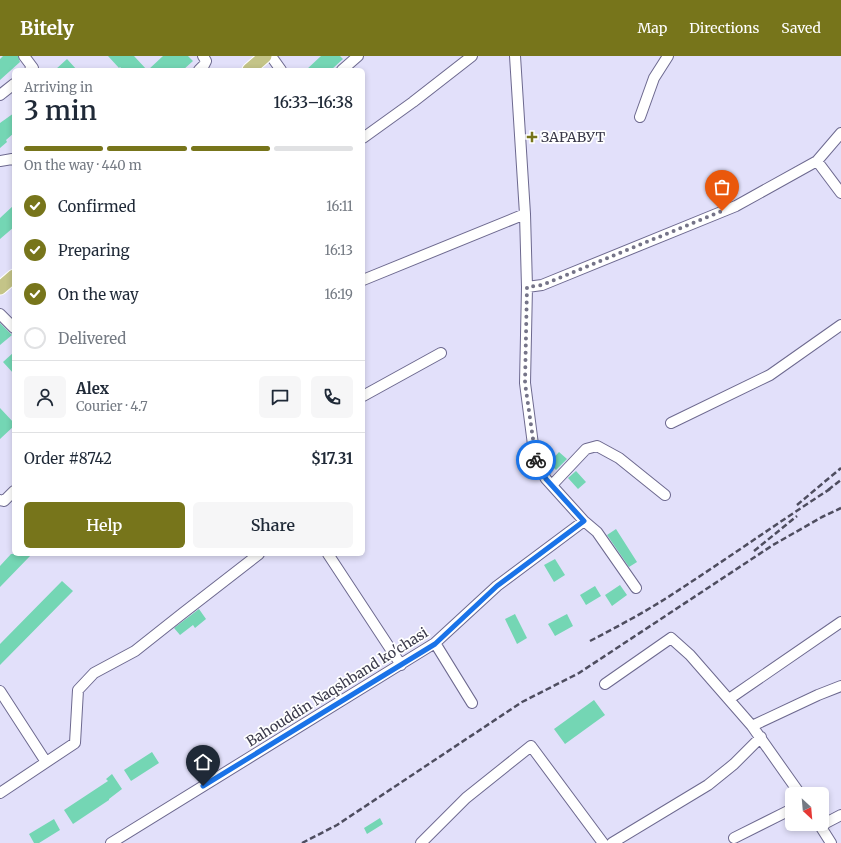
<!DOCTYPE html>
<meta charset="utf-8">
<style>
:root{--surface:#fff;--page:#f6f6f7;--text:#1f2937;--muted:#747a83;--line:#e0e1e3;--accent:#77751b}
body{margin:0;font-family:Merriweather,serif;background:var(--page);color:var(--text);height:100vh;display:flex;flex-direction:column;font-size:15px;white-space:nowrap}
*{box-sizing:border-box;margin:0}
p{font-size:13px;color:var(--muted)}
.icon{flex:none;width:22px;height:22px;fill:none;stroke:currentColor;stroke-width:2;stroke-linecap:round;stroke-linejoin:round}
.map{position:relative;flex:1;overflow:hidden}
.panel{position:absolute;left:12px;top:12px;width:353px;height:488px;display:flex;flex-direction:column;background:var(--surface);border-radius:6px;box-shadow:0 2px 6px #0003}
.panel>*{flex:none}
.needle{width:26px;rotate:154deg}
.tools{position:absolute;left:785px;top:731px;display:grid;gap:8px}
.tools a{display:grid;place-items:center;width:44px;height:44px;border-radius:6px;background:var(--surface);box-shadow:0 2px 6px #0003;font-size:20px}
.pin{position:absolute;display:grid;place-items:center;width:34px;height:34px;color:#fff;margin:-41px -17px;border-radius:50% 50% 50% 0;rotate:-45deg;box-shadow:0 0 4px #0007}
.pin .icon{rotate:45deg}
.courier{position:absolute;display:grid;place-items:center;width:40px;height:40px;margin:-20px;border:3px solid #1a73e8;border-radius:50%;background:#fff;color:#222;box-shadow:0 1px 5px #0007}
.overview em{font-style:normal;font-weight:600}
.overview div{display:flex;flex-direction:column-reverse}
.overview{display:flex;align-items:center;justify-content:space-between;height:68px;padding:0 12px}
h1{font-size:26px;font-weight:600;line-height:30px}
.bar{display:grid;grid-template-columns:repeat(4,1fr);gap:6px 4px;align-content:center;height:48px;padding:0 12px}
.bar i{height:5px;border-radius:3px;background:var(--line)}
.bar .on{background:var(--accent)}
.bar p{grid-column:span 4}
.line{display:flex;align-items:center;gap:10px;padding:0 12px;border-top:1px solid var(--line)}
.line div{flex:1}
.round{display:grid;place-items:center;flex:none;width:42px;height:42px;border-radius:6px;background:var(--page)}
ol{padding:0 12px;list-style:none}
li{display:flex;align-items:center;gap:12px;height:44px}
li p{margin-inline-start:auto}
li .icon{padding:4px;border-radius:50%;background:var(--accent);color:#fff;stroke-width:4}
li:last-child{color:var(--muted)}
li i{width:22px;height:22px;border:2px solid var(--line);border-radius:50%}
.primary-button{display:flex;gap:8px;margin-top:auto;padding:8px 12px}
.primary-button a{flex:1;height:46px;border-radius:6px;background:var(--accent);color:#fff;font-size:16px;font-weight:600;line-height:46px;text-align:center}
.primary-button a+a{background:var(--page);color:var(--text)}
header{display:flex;align-items:center;gap:24px;box-sizing:border-box;height:56px;padding:0 20px;background:var(--accent);color:#fff}
header strong{font-size:19px}
nav{display:flex;gap:22px;margin-inline-start:auto;font-size:14px}
.map>svg:first-child{display:block}
.building{fill:#74d6b4}
.lines{fill:none;stroke-linecap:round;stroke-linejoin:round}
.minor-casing{stroke:#6d698f;stroke-width:12}
.major-casing{stroke:#fff;stroke-width:15}
.minor{stroke:#fff;stroke-width:10}
.major{stroke:#c4c488;stroke-width:13}
.rail{stroke:#4e4d5f;stroke-width:2.5;stroke-dasharray:6 3;stroke-linecap:butt}
.done{stroke:#757488;stroke-width:4;stroke-dasharray:0 7.2}
.route{stroke:#1a73e8;stroke-width:5}
.poi-dot{fill:#77751b;stroke:#fff;stroke-width:1.5}
.labels{text-anchor:middle;dominant-baseline:central;stroke-width:3.5;stroke-linejoin:round;paint-order:stroke}
.poi-label{font-size:14px;fill:#3b3a4b;stroke:#fff;text-anchor:start}
.street-label{font-size:14px;fill:#3b3a4b;stroke:#fff}
</style>
<header>
<strong>Bitely</strong>
<nav><a>Map</a><a>Directions</a><a>Saved</a></nav>
</header>
<div class="map">
<svg width="841" height="787" viewBox="0 0 841 787">
<rect width="100%" height="100%" fill="#e2e0fa"/>
<path class="building" d="M3,0H18L20,6L0,24V3Z
M108,0H134L147,14H123L120,11L119,12Z
M163,0H188L193,5L183,14H148Z
M321,0H340L343,3L331,14H306Z
M67,3L77,14H55Z
M14,57V77L6,84L7,86L0,92V67Z
M14,149V171L0,183V162Z
M0,267L12,279L0,289Z
M14,296V318L3,306Z
M0,352L14,367V370L0,383Z
M559,396L567,403L556,414L549,407Z
M576,415L586,426L578,433L568,422Z
M616,473L637,506L629,511L607,479Z
M11,498H32L0,531V510Z
M555,503L565,519L554,526L544,509Z
M62,525L73,535L0,609V588Z
M620,529L627,539L612,550L605,539Z
M595,530L601,540L586,549L580,539Z
M199,553L206,563L195,572L193,569L180,579L174,572Z
M515,558L527,582L517,588L505,563Z
M567,558L573,570L555,580L548,568Z
M594,644L605,659L565,688L554,673Z
M152,696L159,707L131,725L124,714Z
M112,718L122,733L109,743V744L73,768L64,754L108,725L106,723Z
M380,762L383,768L367,778L364,772Z
M54,763L60,774L39,787H34L29,778Z"/>
<g class="lines">
<g class="minor-casing">
<path id="minor" d="M24,0L33,12L30,14
M271,0L281,14
M515,0L525,158L527,231L525,327L535,404L546,423L584,465L597,476L636,532
M199,14L204,9L206,5L203,0
M342,14L358,0
M0,39L14,28
M640,61L654,22L668,0
M363,82L413,46L472,0
M0,105L12,103L14,104
M817,105L841,137
M363,224L525,158
M527,231L542,229L736,150L817,105L841,77
M0,258L14,272
M363,340L441,297
M671,367L770,319L841,269
M552,429L586,393L597,390L619,402L665,439
M0,444L4,445L14,435
M328,498L401,609
M435,587L472,647
M605,628L671,582L690,599L752,670L800,738
M0,635L46,706
M729,643L841,566
M752,670L818,639L841,630
M0,737L75,687L78,634L94,617L135,595L183,557L259,498
M819,768L831,787
M820,770L841,759
M734,782L792,753
M111,787L435,587L497,530L584,465
M421,787L466,742L531,690L603,787
M612,787L708,729L734,708L761,681"/>
</g>
<g class="major-casing">
<path id="major" d="M249,14L265,0
M0,232L14,220"/>
</g>
<use href="#minor" class="minor"/>
<use href="#major" class="major"/>
<path class="rail" d="M828,434L841,424
M797,449L841,412
M754,495L797,460
M590,585C615,572 641,558 665,543C721,507 776,468 833,431
M302,787L337,769L522,646L579,617L773,489L822,461L841,452"/>
</g>
<g class="lines">
<path class="done" d="M536,404L525,327L527,231L542,229L722,155"/>
<path class="route" d="M203,730L435,588L497,530L584,465L546,423L536,404"/>
</g>
<path class="poi-dot" d="M530 75h4v4h4v4h-4v4h-4v-4h-4v-4h4z"/>
<g class="labels">
<g class="poi-label">
<text x="541" y="81">ЗАРАВУТ</text>
</g>
<g class="street-label">
<text transform="translate(337 631) rotate(-32)">Bahouddin Naqshband ko'chasi</text>
</g>
</g>
</svg>
<div class="tools">
<a><svg class="needle" viewBox="-14 -14 28 28"><path d="M0-13l5 13h-10z" fill="#e53935"/><path d="M0 13l5-13h-10z" fill="#747a83"/></svg></a>
</div>
<div class="pin" style="left:722px;top:155px;background:#ea580c"><svg class="icon" aria-label="bag" viewBox="0 0 24 24"><path d="M5 8h14l-1 12H6zM9 8a3 3 0 0 1 6 0"/></svg></div>
<div class="pin" style="left:203px;top:730px;background:#1f2937"><svg class="icon" aria-label="home" viewBox="0 0 24 24"><path d="M3 11l9-7 9 7M6 9v11h12V9"/></svg></div>
<div class="courier" style="left:536px;top:404px"><svg class="icon" aria-label="bike" viewBox="0 0 24 24"><circle cx="6" cy="16" r="4"/><circle cx="18" cy="16" r="4"/><path d="M6 16l4-8h5l3 8M10 8l3 8H6M13 5h3"/></svg></div>
<section class="panel">
<div class="overview"><div><h1>3 min</h1><p>Arriving in</p></div><em>16:33–16:38</em></div>
<div class="bar"><i class="on"></i><i class="on"></i><i class="on"></i><i></i><p>On the way · 440 m</p></div>
<ol>
<li><svg class="icon" aria-label="check" viewBox="0 0 24 24"><path d="M5 12l5 5 9-10"/></svg>Confirmed<p>16:11</p></li>
<li><svg class="icon" aria-label="check" viewBox="0 0 24 24"><path d="M5 12l5 5 9-10"/></svg>Preparing<p>16:13</p></li>
<li><svg class="icon" aria-label="check" viewBox="0 0 24 24"><path d="M5 12l5 5 9-10"/></svg>On the way<p>16:19</p></li>
<li><i></i>Delivered</li>
</ol>
<div class="line" style="height:72px"><a class="round"><svg class="icon" aria-label="person" viewBox="0 0 24 24"><circle cx="12" cy="8" r="4"/><path d="M4 21q1-7 8-7t8 7"/></svg></a><div><b>Alex</b><p>Courier · 4.7</p></div><a class="round"><svg class="icon" aria-label="chat" viewBox="0 0 24 24"><path d="M4 5h16v11H9l-5 4z"/></svg></a><a class="round"><svg class="icon" aria-label="phone" viewBox="0 0 24 24"><path d="M5 4h4l2 5-3 2q2 4 5 5l2-3 5 2v4C11 20 4 13 5 4z"/></svg></a></div>
<div class="line" style="height:52px"><div>Order #8742</div><b>$17.31</b></div>
<div class="primary-button"><a>Help</a><a>Share</a></div>
</section>
</div>
